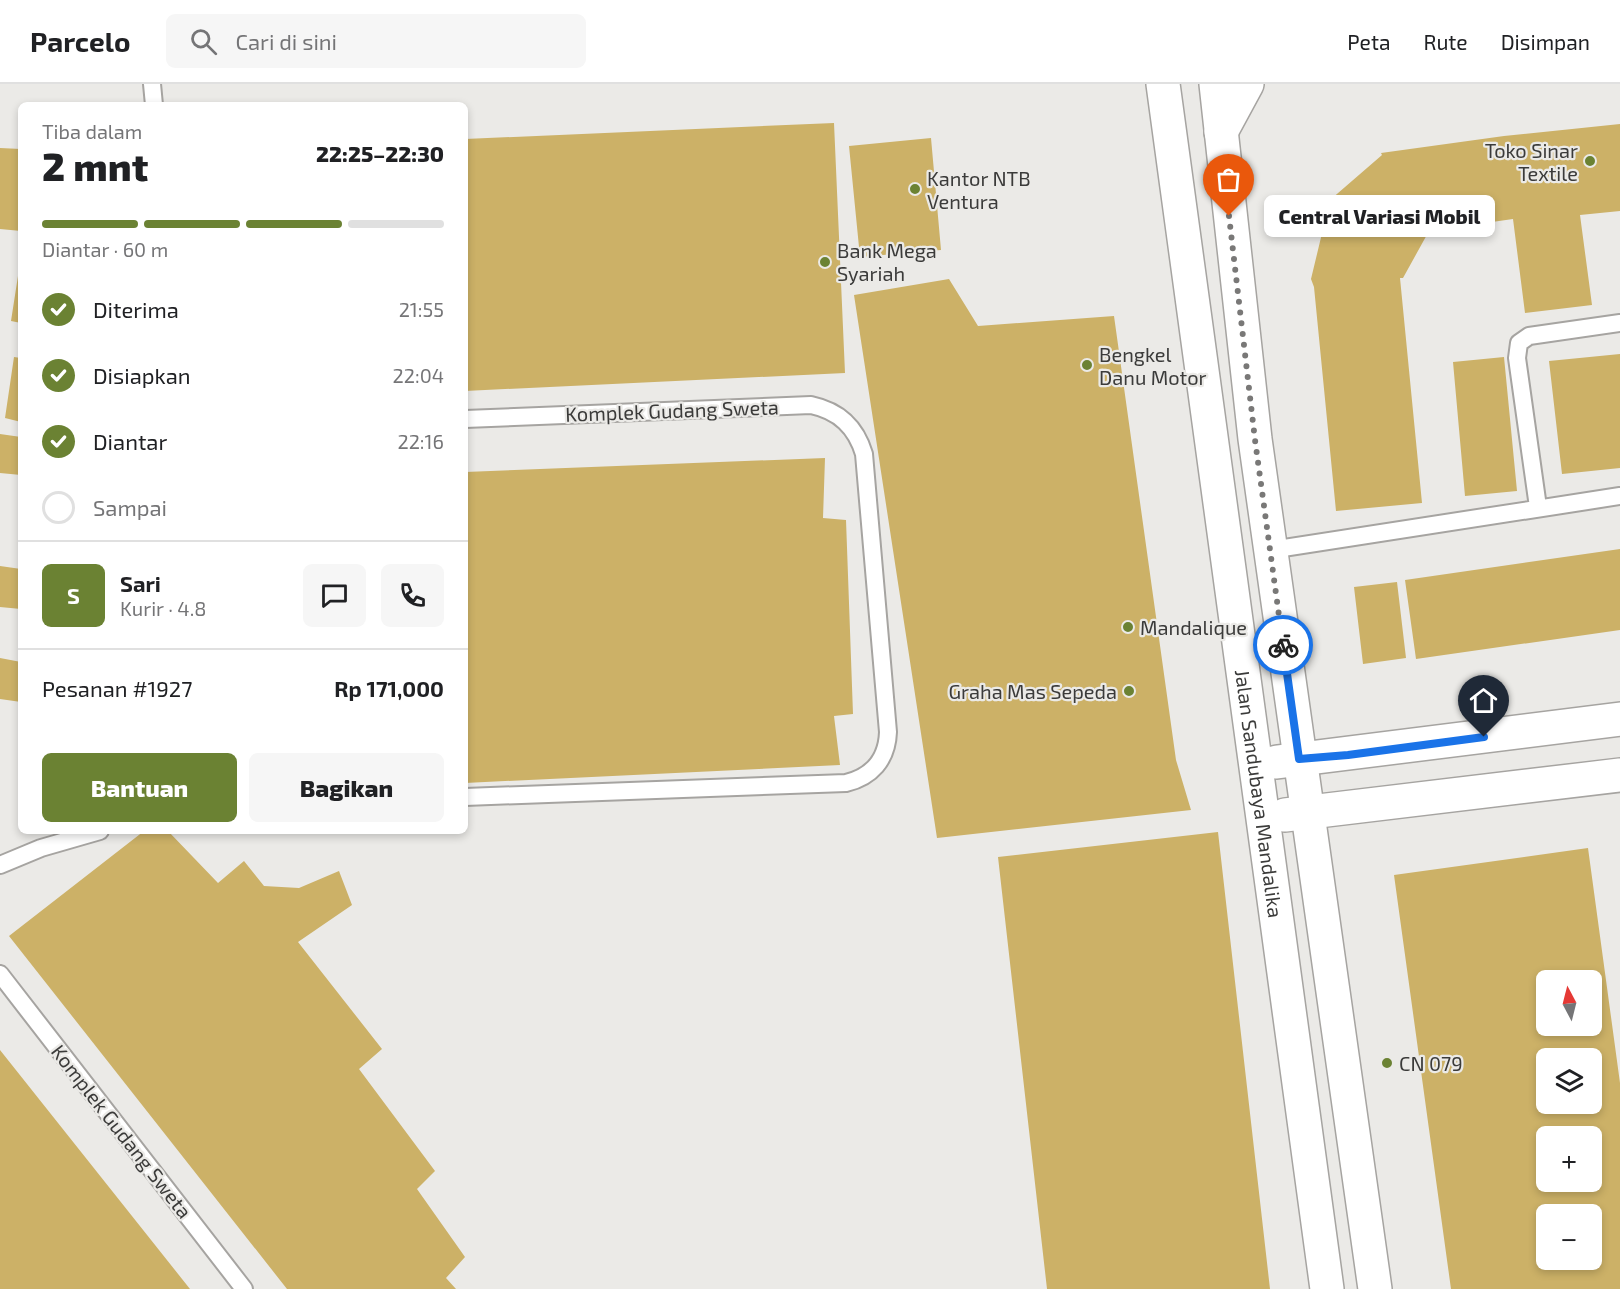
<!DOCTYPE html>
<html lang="id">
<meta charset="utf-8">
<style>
:root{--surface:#fff;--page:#f6f6f6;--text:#202124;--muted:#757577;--line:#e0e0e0;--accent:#6b8233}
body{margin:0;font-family:"Exo 2",sans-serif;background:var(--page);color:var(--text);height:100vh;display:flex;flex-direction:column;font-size:22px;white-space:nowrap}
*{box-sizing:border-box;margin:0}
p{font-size:20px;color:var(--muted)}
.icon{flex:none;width:33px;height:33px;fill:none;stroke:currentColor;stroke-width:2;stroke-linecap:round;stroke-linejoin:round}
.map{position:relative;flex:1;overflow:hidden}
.sheet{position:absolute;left:18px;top:18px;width:450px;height:732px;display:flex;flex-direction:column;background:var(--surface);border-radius:9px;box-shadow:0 3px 9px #0003}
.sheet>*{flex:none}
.needle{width:39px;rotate:353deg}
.tools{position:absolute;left:1536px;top:886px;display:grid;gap:12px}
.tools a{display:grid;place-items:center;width:66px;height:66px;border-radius:9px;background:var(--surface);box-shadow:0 3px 9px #0003;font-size:30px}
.pin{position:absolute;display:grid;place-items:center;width:51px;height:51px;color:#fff;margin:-62px -26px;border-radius:50% 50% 50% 0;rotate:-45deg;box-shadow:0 0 6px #0007}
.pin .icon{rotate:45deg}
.courier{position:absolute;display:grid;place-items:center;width:60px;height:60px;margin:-30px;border:4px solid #1a73e8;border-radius:50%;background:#fff;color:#222;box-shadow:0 2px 8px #0007}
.bubble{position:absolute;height:42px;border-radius:9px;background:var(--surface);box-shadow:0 3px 9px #0003;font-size:20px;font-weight:800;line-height:42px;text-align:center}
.overview em{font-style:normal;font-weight:800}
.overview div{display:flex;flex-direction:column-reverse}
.overview{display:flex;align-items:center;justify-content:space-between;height:102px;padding:0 24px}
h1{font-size:39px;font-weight:800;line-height:45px}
.bar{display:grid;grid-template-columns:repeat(4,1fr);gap:9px 6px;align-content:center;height:72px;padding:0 24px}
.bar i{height:8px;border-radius:4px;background:var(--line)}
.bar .current{background:var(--accent)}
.bar p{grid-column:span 4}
.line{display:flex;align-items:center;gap:15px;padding:0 24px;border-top:2px solid var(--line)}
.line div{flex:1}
.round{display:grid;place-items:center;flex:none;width:63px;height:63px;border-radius:9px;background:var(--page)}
ol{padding:0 24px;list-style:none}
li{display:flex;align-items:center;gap:18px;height:66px}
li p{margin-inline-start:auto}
li .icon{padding:6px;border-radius:50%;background:var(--accent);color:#fff;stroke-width:4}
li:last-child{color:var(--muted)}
li i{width:33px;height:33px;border:3px solid var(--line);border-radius:50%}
.primary-button{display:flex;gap:12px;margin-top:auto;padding:12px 24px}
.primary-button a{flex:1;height:69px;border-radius:9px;background:var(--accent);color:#fff;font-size:24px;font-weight:800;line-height:69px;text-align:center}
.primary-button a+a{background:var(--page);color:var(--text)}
header{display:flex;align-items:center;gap:36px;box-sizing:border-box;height:84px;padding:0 30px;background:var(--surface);border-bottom:2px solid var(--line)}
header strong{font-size:28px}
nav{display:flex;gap:33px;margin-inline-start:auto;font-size:21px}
.search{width:420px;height:54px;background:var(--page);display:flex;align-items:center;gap:15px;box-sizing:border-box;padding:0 21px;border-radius:9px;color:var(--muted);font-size:22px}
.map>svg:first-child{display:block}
.building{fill:#ccb167;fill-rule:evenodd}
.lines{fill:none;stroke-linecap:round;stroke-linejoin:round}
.lane-casing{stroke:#a6a4a1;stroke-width:20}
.secondary-casing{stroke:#a6a4a1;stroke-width:36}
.highway-casing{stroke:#a6a4a1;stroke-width:36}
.lane{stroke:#fff;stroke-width:16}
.secondary{stroke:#fff;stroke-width:33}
.highway{stroke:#fff;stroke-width:33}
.done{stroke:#797877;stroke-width:6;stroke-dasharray:0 10.8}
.route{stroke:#1a73e8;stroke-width:8}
.poi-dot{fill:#6b8233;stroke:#ebeae7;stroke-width:2}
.labels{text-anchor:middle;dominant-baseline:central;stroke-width:4.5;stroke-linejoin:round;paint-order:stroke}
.poi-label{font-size:20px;fill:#3b3b3a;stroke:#ebeae7;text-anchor:start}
.street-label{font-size:20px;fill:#3b3b3a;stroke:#ebeae7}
</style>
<header>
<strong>Parcelo</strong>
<div class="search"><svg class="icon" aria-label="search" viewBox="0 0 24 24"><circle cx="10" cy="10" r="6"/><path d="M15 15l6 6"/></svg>Cari di sini</div>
<nav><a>Peta</a><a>Rute</a><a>Disimpan</a></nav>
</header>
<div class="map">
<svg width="1620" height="1205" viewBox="0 0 1620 1205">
<rect width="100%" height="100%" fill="#ebeae7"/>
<path class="building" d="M834,39L845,289L465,307V55Z
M1620,40V127L1580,131L1592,221L1525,229L1513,135L1429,147L1403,194H1400L1422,419L1336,427L1314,203L1311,195L1330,116L1382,71L1381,69L1504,52Z
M931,54L941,166L860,173L849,62Z
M0,64L21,65V147L0,145Z
M20,179H21V239L11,237Z
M949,195L978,242L1114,232L1176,676L1191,726L937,754L854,211Z
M1620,270V384L1562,390L1549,277Z
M14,273L21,274V338L5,334Z
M1504,273L1517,407L1465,412L1453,278Z
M0,350L21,353V391L0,389Z
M825,374L823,434L846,436L853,630L834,632L840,681L465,699V388Z
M1620,465V546L1416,575L1405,496Z
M0,482L21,485V525L0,523Z
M1397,498L1406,574L1363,580L1354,503Z
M0,574L21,578V618L0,615Z
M144,747H168L218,799L244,777L264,802L299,804L339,787L352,821L298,858L382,965L359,985L435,1087L417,1105L465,1173L446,1194L456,1205H287L9,852Z
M1218,748L1270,1205H1047L998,773Z
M1588,764L1620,999V1205H1451L1394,791ZM1546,897H1592V942H1546ZM1546,975H1592V1020H1546ZM1546,1053H1592V1098H1546ZM1546,1131H1592V1176H1546Z
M0,966L190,1205H0Z"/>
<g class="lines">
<g class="lane-casing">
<path id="lane" d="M152,0L154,21
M465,335L811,321C839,327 856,343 864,370L888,648C887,676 871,693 846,699L465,713
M1538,423L1517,274L1519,259L1529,252L1620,239
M1270,466L1620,412
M0,781L41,764L100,747
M0,890L244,1205"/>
</g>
<g class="secondary-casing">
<g id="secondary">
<path id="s1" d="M1163,0L1327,1205"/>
<path d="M1216,0L1255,355L1375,1205"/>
<path d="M1277,678L1620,635"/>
<path d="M1285,731L1620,691"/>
</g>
</g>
<g class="highway-casing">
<path id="highway" d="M1221,48L1247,0"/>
</g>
<use href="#lane" class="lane"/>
<use href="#secondary" class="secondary"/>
<use href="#highway" class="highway"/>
</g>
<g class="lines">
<path class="done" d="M1229,132L1255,356L1283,561"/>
<path class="route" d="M1283,561L1299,675L1348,671L1484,653"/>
</g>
<g class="poi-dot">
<circle cx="1590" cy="77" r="6"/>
<circle cx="915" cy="105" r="6"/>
<circle cx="825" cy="178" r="6"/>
<circle cx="1087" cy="281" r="6"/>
<circle cx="1128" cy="543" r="6"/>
<circle cx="1129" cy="607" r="6"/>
<circle cx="1387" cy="979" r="6"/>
</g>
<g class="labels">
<g class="poi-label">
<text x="1578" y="66" text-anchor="end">Toko Sinar<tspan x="1578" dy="23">Textile</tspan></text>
<text x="927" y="94">Kantor NTB<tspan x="927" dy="23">Ventura</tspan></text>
<text x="837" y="166">Bank Mega<tspan x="837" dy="23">Syariah</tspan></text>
<text x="1099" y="270">Bengkel<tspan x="1099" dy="23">Danu Motor</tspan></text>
<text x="1140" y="543">Mandalique</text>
<text x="1117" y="607" text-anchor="end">Graha Mas Sepeda</text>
<text x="1399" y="979">CN 079</text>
</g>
<g class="street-label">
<text transform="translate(672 326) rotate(-2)">Komplek Gudang Sweta</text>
<text stroke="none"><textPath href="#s1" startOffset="716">Jalan Sandubaya Mandalika</textPath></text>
<text transform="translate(122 1047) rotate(52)">Komplek Gudang Sweta</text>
</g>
</g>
</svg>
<div class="tools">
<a><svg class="needle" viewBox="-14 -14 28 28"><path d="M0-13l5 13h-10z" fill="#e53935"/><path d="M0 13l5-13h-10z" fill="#757577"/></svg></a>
<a><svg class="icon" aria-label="layers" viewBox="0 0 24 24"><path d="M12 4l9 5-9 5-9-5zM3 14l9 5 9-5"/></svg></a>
<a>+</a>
<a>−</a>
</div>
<div class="pin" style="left:1229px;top:132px;background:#ea580c"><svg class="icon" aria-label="bag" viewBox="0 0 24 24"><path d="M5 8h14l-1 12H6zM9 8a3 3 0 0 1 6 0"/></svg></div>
<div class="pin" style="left:1484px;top:653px;background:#1f2937"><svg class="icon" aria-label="home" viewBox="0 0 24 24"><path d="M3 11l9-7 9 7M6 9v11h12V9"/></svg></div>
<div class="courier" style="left:1283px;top:561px"><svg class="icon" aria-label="bike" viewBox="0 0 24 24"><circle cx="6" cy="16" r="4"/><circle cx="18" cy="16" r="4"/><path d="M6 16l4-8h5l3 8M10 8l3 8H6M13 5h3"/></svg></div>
<div class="bubble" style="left:1264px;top:111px;width:231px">Central Variasi Mobil</div>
<section class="sheet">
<div class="overview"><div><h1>2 mnt</h1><p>Tiba dalam</p></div><em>22:25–22:30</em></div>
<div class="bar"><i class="current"></i><i class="current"></i><i class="current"></i><i></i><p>Diantar · 60 m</p></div>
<ol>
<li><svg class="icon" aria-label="check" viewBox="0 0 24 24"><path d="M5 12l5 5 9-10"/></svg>Diterima<p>21:55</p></li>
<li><svg class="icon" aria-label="check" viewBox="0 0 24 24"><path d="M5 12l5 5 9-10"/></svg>Disiapkan<p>22:04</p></li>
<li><svg class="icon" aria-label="check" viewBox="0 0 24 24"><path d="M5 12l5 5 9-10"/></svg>Diantar<p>22:16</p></li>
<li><i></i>Sampai</li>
</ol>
<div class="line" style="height:108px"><b class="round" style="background:var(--accent);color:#fff">S</b><div><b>Sari</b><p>Kurir · 4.8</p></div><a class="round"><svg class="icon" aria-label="chat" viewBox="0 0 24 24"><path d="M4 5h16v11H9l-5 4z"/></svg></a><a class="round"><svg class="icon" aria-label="phone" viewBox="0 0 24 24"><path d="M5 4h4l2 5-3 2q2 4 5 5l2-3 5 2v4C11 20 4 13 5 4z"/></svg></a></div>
<div class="line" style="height:78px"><div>Pesanan #1927</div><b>Rp 171,000</b></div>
<div class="primary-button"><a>Bantuan</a><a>Bagikan</a></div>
</section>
</div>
